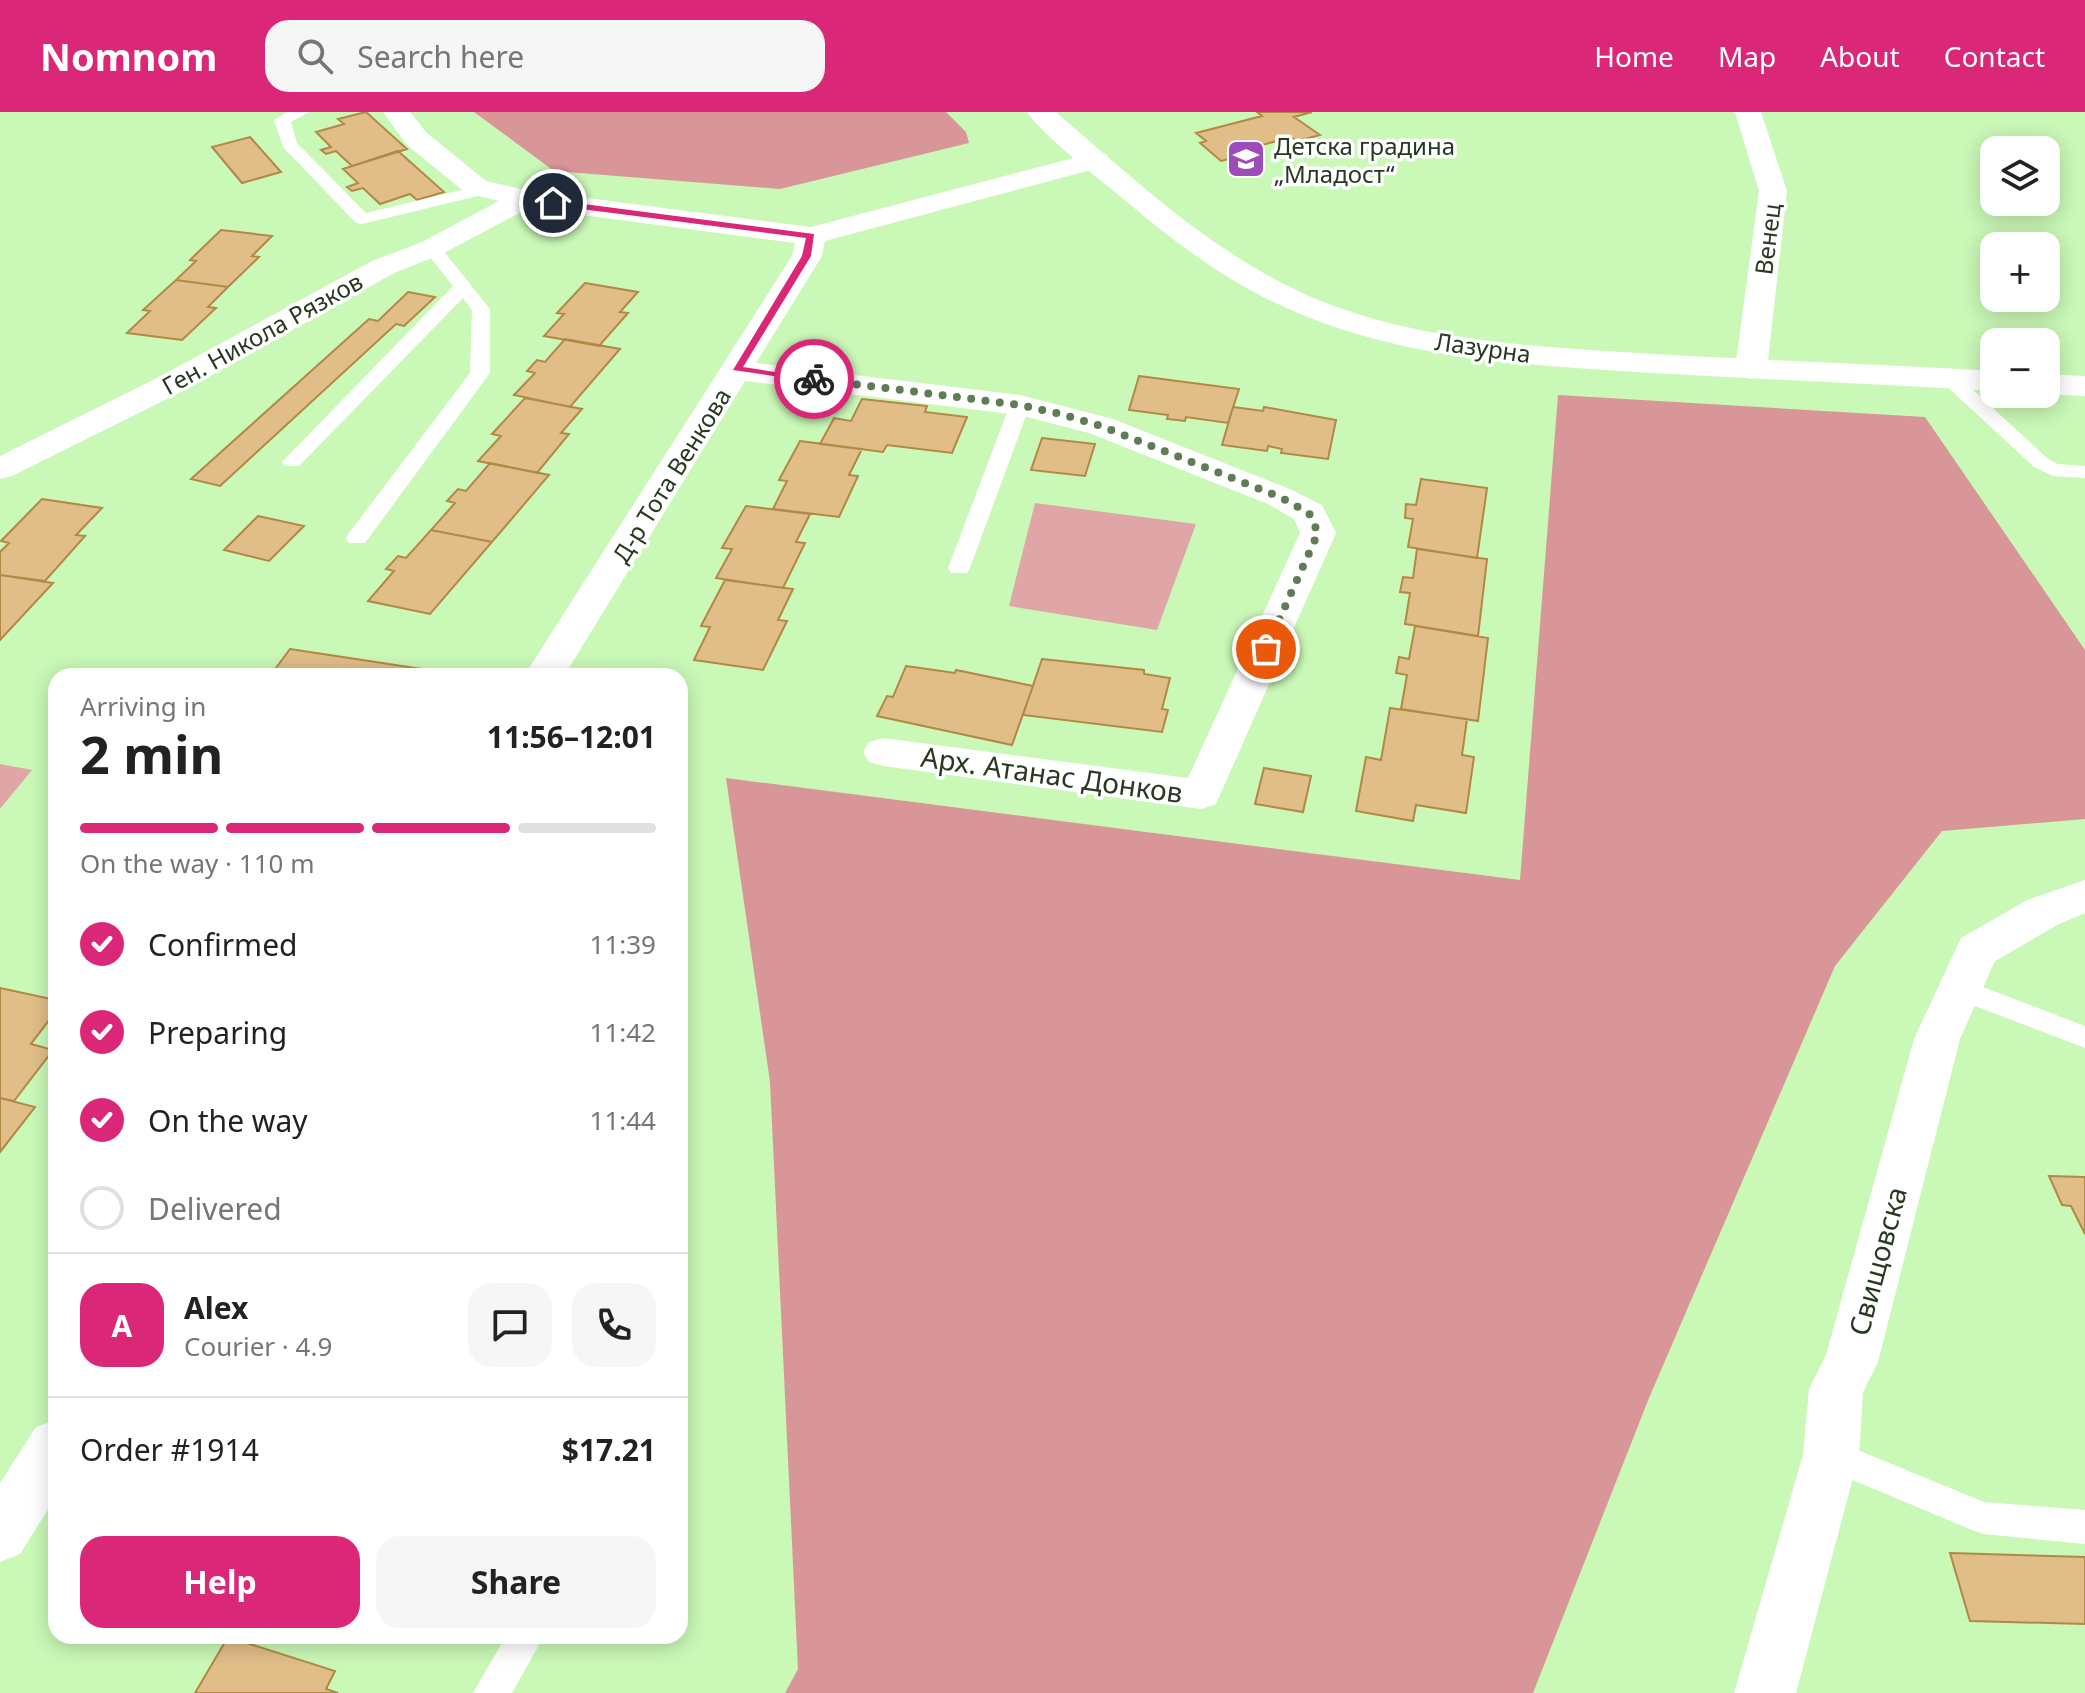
<!DOCTYPE html>
<meta charset="utf-8">
<style>
:root{--surface:#fff;--page:#f6f6f6;--text:#222;--muted:#767676;--line:#e0e0e0;--accent:#db2777}
body{margin:0;font-family:"Noto Sans",sans-serif;background:var(--page);color:var(--text);height:100vh;display:flex;flex-direction:column;font-size:30px;white-space:nowrap}
*{box-sizing:border-box;margin:0}
p{font-size:26px;color:var(--muted)}
.icon{flex:none;width:44px;height:44px;fill:none;stroke:currentColor;stroke-width:2;stroke-linecap:round;stroke-linejoin:round}
.map{position:relative;flex:1;overflow:hidden}
.sheet{position:absolute;left:48px;top:556px;width:640px;height:976px;display:flex;flex-direction:column;background:var(--surface);border-radius:24px;box-shadow:0 4px 20px #0003}
.sheet>*{flex:none}
.tools{position:absolute;left:1980px;top:24px;display:grid;gap:16px}
.tools a{display:grid;place-items:center;width:80px;height:80px;border-radius:16px;background:var(--surface);box-shadow:0 4px 20px #0003;font-size:40px}
.pin{position:absolute;display:grid;place-items:center;width:68px;height:68px;color:#fff;margin:-34px;border:4px solid #fff;border-radius:50%;box-shadow:0 2px 8px #0007}
.courier{position:absolute;display:grid;place-items:center;width:80px;height:80px;margin:-40px;border:6px solid #db2777;border-radius:50%;background:#fff;color:#222;box-shadow:0 2px 10px #0007}
.overview em{font-style:normal;font-weight:700}
.overview div{display:flex;flex-direction:column-reverse}
.overview{display:flex;align-items:center;justify-content:space-between;height:136px;padding:0 32px}
h1{font-size:52px;font-weight:700;line-height:60px}
.bar{display:grid;grid-template-columns:repeat(4,1fr);gap:12px 8px;align-content:center;height:96px;padding:0 32px}
.bar i{height:10px;border-radius:6px;background:var(--line)}
.bar .selected{background:var(--accent)}
.bar p{grid-column:span 4}
.line{display:flex;align-items:center;gap:20px;padding:0 32px;border-top:2px solid var(--line)}
.line div{flex:1}
.round{display:grid;place-items:center;flex:none;width:84px;height:84px;border-radius:24px;background:var(--page)}
ol{padding:0 32px;list-style:none}
li{display:flex;align-items:center;gap:24px;height:88px}
li p{margin-inline-start:auto}
li .icon{padding:8px;border-radius:50%;background:var(--accent);color:#fff;stroke-width:4}
li:last-child{color:var(--muted)}
li i{width:44px;height:44px;border:4px solid var(--line);border-radius:50%}
.cta{display:flex;gap:16px;margin-top:auto;padding:16px 32px}
.cta a{flex:1;height:92px;border-radius:24px;background:var(--accent);color:#fff;font-size:32px;font-weight:700;line-height:92px;text-align:center}
.cta a+a{background:var(--page);color:var(--text)}
header{display:flex;align-items:center;gap:48px;box-sizing:border-box;height:112px;padding:0 40px;background:var(--accent);color:#fff}
header strong{font-size:38px}
nav{display:flex;gap:44px;margin-inline-start:auto;font-size:28px}
.search{width:560px;height:72px;background:var(--page);display:flex;align-items:center;gap:20px;box-sizing:border-box;padding:0 28px;border-radius:24px;color:var(--muted);font-size:30px}
.map>svg:first-child{display:block}
.green{fill:#e0a5a7}
.forest{fill:#d99698}
.building{fill:#e1bd88;stroke:#b28846;stroke-width:2}
.lines{fill:none;stroke-linecap:round;stroke-linejoin:round}
.service{fill:#fff;fill-rule:evenodd}
.minor{fill:#fff;fill-rule:evenodd}
.tertiary{fill:#fff;fill-rule:evenodd}
.route{fill:#db2777}
.done{stroke:#607c55;stroke-width:8;stroke-dasharray:0 14.4}
.labels{text-anchor:middle;dominant-baseline:central;stroke-width:7;stroke-linejoin:round;paint-order:stroke}
.far-poi-label{font-size:24px;fill:#273920;stroke:#fff;text-anchor:start}
.far-street-label{font-size:24px;fill:#273920;stroke:#fff}
.street-label{font-size:28px;fill:#273920;stroke:#fff}
</style>
<header>
<strong>Nomnom</strong>
<div class="search"><svg class="icon" aria-label="search" viewBox="0 0 24 24"><circle cx="10" cy="10" r="6"/><path d="M15 15l6 6"/></svg>Search here</div>
<nav><a>Home</a><a>Map</a><a>About</a><a>Contact</a></nav>
</header>
<div class="map">
<svg width="2085" height="1581" viewBox="0 0 2085 1581">
<rect width="100%" height="100%" fill="#caf8b7"/>
<path class="green" d="M1035,391L1196,412L1157,518L1009,494Z
M0,652L32,658L0,697Z"/>
<path class="forest" d="M474,0H946L966,20L969,31L780,77L554,59Z
M1558,283L1925,305L2085,538V707L1942,719L1835,854L1649,1286L1533,1581H785L798,1557L770,970L726,666L1520,768Z"/>
<path class="building" d="M366,0L407,37L352,54L336,39L326,42L321,38L331,35L316,20L344,12L338,7Z
M1257,0H1312L1294,5L1320,23L1297,29L1291,25L1248,37L1254,41L1221,49L1200,31L1206,29L1196,21L1262,4Z
M250,25L281,60L242,71L212,35Z
M398,39L444,80L417,88L410,82L380,92L363,76L352,79L347,75L358,71L343,57Z
M221,118L272,124L252,144L259,145L228,175L176,168L196,149L190,148Z
M176,168L228,175L208,195L216,196L182,228L127,221L150,199L143,198Z
M585,171L638,180L620,200L628,201L599,234L544,224L564,202L557,201Z
M408,180L435,185L404,214L396,212L220,374L191,367L369,207L378,209Z
M565,227L620,237L570,295L514,283L535,261L527,259L537,248L545,250Z
M1139,264L1239,277L1228,311L1186,305L1185,309L1167,307L1168,303L1129,298Z
M525,286L582,297L561,321L569,322L537,361L478,349L501,324L492,322Z
M862,287L927,294L925,300L967,305L952,341L887,333L883,340L820,332L834,306L851,309Z
M1233,295L1263,299L1264,295L1336,308L1328,347L1281,341L1282,337L1268,334L1267,339L1222,333Z
M1042,326L1095,332L1085,364L1031,358Z
M800,329L862,337L849,363L858,364L839,405L773,397L787,369L779,368Z
M490,351L549,363L492,430L431,418L455,391L447,389L458,377L466,379Z
M1421,367L1487,376L1477,446L1408,435L1413,407L1405,406L1406,392L1416,393Z
M42,387L102,396L76,423L85,424L45,469L0,463V440L9,431L1,429Z
M746,394L810,402L796,430L805,431L783,476L716,466L732,437L722,436Z
M258,404L304,414L269,449L224,438Z
M431,418L492,430L430,502L368,489L394,459L386,457L398,444L406,446Z
M1417,437L1487,447L1478,524L1405,512L1410,481L1400,480L1403,465L1413,466Z
M0,463L53,471L0,528Z
M725,468L793,477L778,508L787,509L763,558L694,548L710,515L701,514Z
M1415,514L1488,526L1478,609L1401,597L1407,563L1396,561L1399,545L1409,547Z
M290,537L461,563L270,564Z
M1042,547L1144,558V562L1170,566L1162,597L1168,598L1162,620L1023,603Z
M906,554L955,561L956,558L1033,574L1012,633L877,604L887,584L893,585Z
M1390,596L1467,607L1462,643L1474,645L1466,701L1416,693L1413,709L1356,699L1366,645L1381,648Z
M1264,656L1311,664L1303,700L1255,692Z
M0,876L56,888V899L31,932L53,938L14,989L0,986Z
M0,986L35,995L0,1040Z
M2049,1064L2085,1065V1122L2071,1094L2062,1093Z
M1950,1441L2085,1445V1512L1970,1509Z
M228,1525L335,1559L326,1577L338,1581H195Z"/>
<g class="lines">
<path class="service" d="M287,0H309L291,10L297,31L366,101L482,73L490,78L482,83L362,112L356,111L283,35L274,8Z
M432,131L438,132L490,197V261L365,431H349L346,426L349,421L470,261L472,198L463,186L299,354H285L282,350L453,174L423,136Z
M1949,260L1956,262L2048,347L2058,352L2085,354V366L2053,364L2034,355L1942,270L1939,266Z
M1020,287L1030,293L970,456L967,461H951L948,456L1010,293Z
M1959,866L2085,914V936L1949,884L1945,877L1949,870Z
M1831,1327L1984,1390L2085,1398V1432L1984,1422L1972,1418L1819,1354L1814,1343L1819,1332Z
M506,1524H544L512,1581H473Z"/>
<path class="minor" d="M383,0H410L427,21L486,69L525,78L811,115L1096,40L1106,42L1110,48L1106,54L825,129L822,144L756,251L1020,283L1113,307L1292,378L1322,393L1336,421L1216,692L1201,697L883,654L869,650L863,640L869,630L883,626L1188,666L1300,421L1294,407L1268,392L1089,321L1019,303L745,269L564,564H524L792,144L795,131L529,96L442,142L394,161L185,278L12,364L0,367V344L161,264L372,149L422,130L499,89L466,81L407,33Z
M1735,0H1761L1787,79L1767,257L1762,264L1751,267L1740,264L1735,257L1759,79Z
M2085,768V801L2059,812L1995,849L1960,927L1878,1250L1863,1280L1859,1343L1796,1581H1734L1803,1343L1809,1277L1826,1243L1914,927L1961,826L2027,788Z
M56,1308V1385L20,1442L0,1450V1371L36,1315Z"/>
<path class="tertiary" d="M1027,0H1056C1137,70 1220,148 1321,189C1421,229 1531,234 1637,241C1756,248 1875,252 1994,259V279C1875,272 1756,267 1637,260C1523,253 1404,246 1298,201C1232,174 1175,131 1121,85C1096,64 1044,25 1027,0Z
M2046,262L2085,264V284L2046,282Z"/>
</g>
<path class="route" d="M553,88L814,122L811,144L743,255L818,267L814,270L733,258L802,144L806,126L550,93Z"/>
<g class="lines">
<path class="done" d="M814,267L1020,293L1061,302L1101,314L1280,385L1309,401L1318,421L1266,537"/>
</g>
<defs>
<g id="school-square" transform="scale(2)"><rect x="-9" y="-9" width="18" height="18" rx="4" fill="#9f4bba" stroke="#fff"/><path d="M0-5L7-2L0 1L-7-2ZM-4 1L0 2.5L4 1V4Q0 6-4 4Z" fill="#fff"/></g>
</defs>
<g fill-rule="evenodd">
<use href="#school-square" x="1246" y="47"/>
</g>
<g class="labels">
<g class="far-poi-label">
<text x="1274" y="33">Детска градина<tspan x="1274" dy="28">„Младост“</tspan></text>
</g>
<g class="far-street-label">
<text transform="translate(1767 127) rotate(-83)">Венец</text>
<text transform="translate(262 221) rotate(-29)">Ген. Никола Рязков</text>
<text transform="translate(1483 235) rotate(8)">Лазурна</text>
<text transform="translate(671 363) rotate(-58)">Д-р Тота Венкова</text>
</g>
<g class="street-label">
<text transform="translate(1052 662) rotate(8)">Арх. Атанас Донков</text>
<text transform="translate(1877 1149) rotate(-75)">Свищовска</text>
</g>
</g>
</svg>
<div class="tools">
<a><svg class="icon" aria-label="layers" viewBox="0 0 24 24"><path d="M12 4l9 5-9 5-9-5zM3 14l9 5 9-5"/></svg></a>
<a>+</a>
<a>−</a>
</div>
<div class="pin" style="left:1266px;top:537px;background:#ea580c"><svg class="icon" aria-label="bag" viewBox="0 0 24 24"><path d="M5 8h14l-1 12H6zM9 8a3 3 0 0 1 6 0"/></svg></div>
<div class="pin" style="left:553px;top:91px;background:#1f2937"><svg class="icon" aria-label="home" viewBox="0 0 24 24"><path d="M3 11l9-7 9 7M6 9v11h12V9"/></svg></div>
<div class="courier" style="left:814px;top:267px"><svg class="icon" aria-label="bike" viewBox="0 0 24 24"><circle cx="6" cy="16" r="4"/><circle cx="18" cy="16" r="4"/><path d="M6 16l4-8h5l3 8M10 8l3 8H6M13 5h3"/></svg></div>
<section class="sheet">
<div class="overview"><div><h1>2 min</h1><p>Arriving in</p></div><em>11:56–12:01</em></div>
<div class="bar"><i class="selected"></i><i class="selected"></i><i class="selected"></i><i></i><p>On the way · 110 m</p></div>
<ol>
<li><svg class="icon" aria-label="check" viewBox="0 0 24 24"><path d="M5 12l5 5 9-10"/></svg>Confirmed<p>11:39</p></li>
<li><svg class="icon" aria-label="check" viewBox="0 0 24 24"><path d="M5 12l5 5 9-10"/></svg>Preparing<p>11:42</p></li>
<li><svg class="icon" aria-label="check" viewBox="0 0 24 24"><path d="M5 12l5 5 9-10"/></svg>On the way<p>11:44</p></li>
<li><i></i>Delivered</li>
</ol>
<div class="line" style="height:144px"><b class="round" style="background:var(--accent);color:#fff">A</b><div><b>Alex</b><p>Courier · 4.9</p></div><a class="round"><svg class="icon" aria-label="chat" viewBox="0 0 24 24"><path d="M4 5h16v11H9l-5 4z"/></svg></a><a class="round"><svg class="icon" aria-label="phone" viewBox="0 0 24 24"><path d="M5 4h4l2 5-3 2q2 4 5 5l2-3 5 2v4C11 20 4 13 5 4z"/></svg></a></div>
<div class="line" style="height:104px"><div>Order #1914</div><b>$17.21</b></div>
<div class="cta"><a>Help</a><a>Share</a></div>
</section>
</div>
